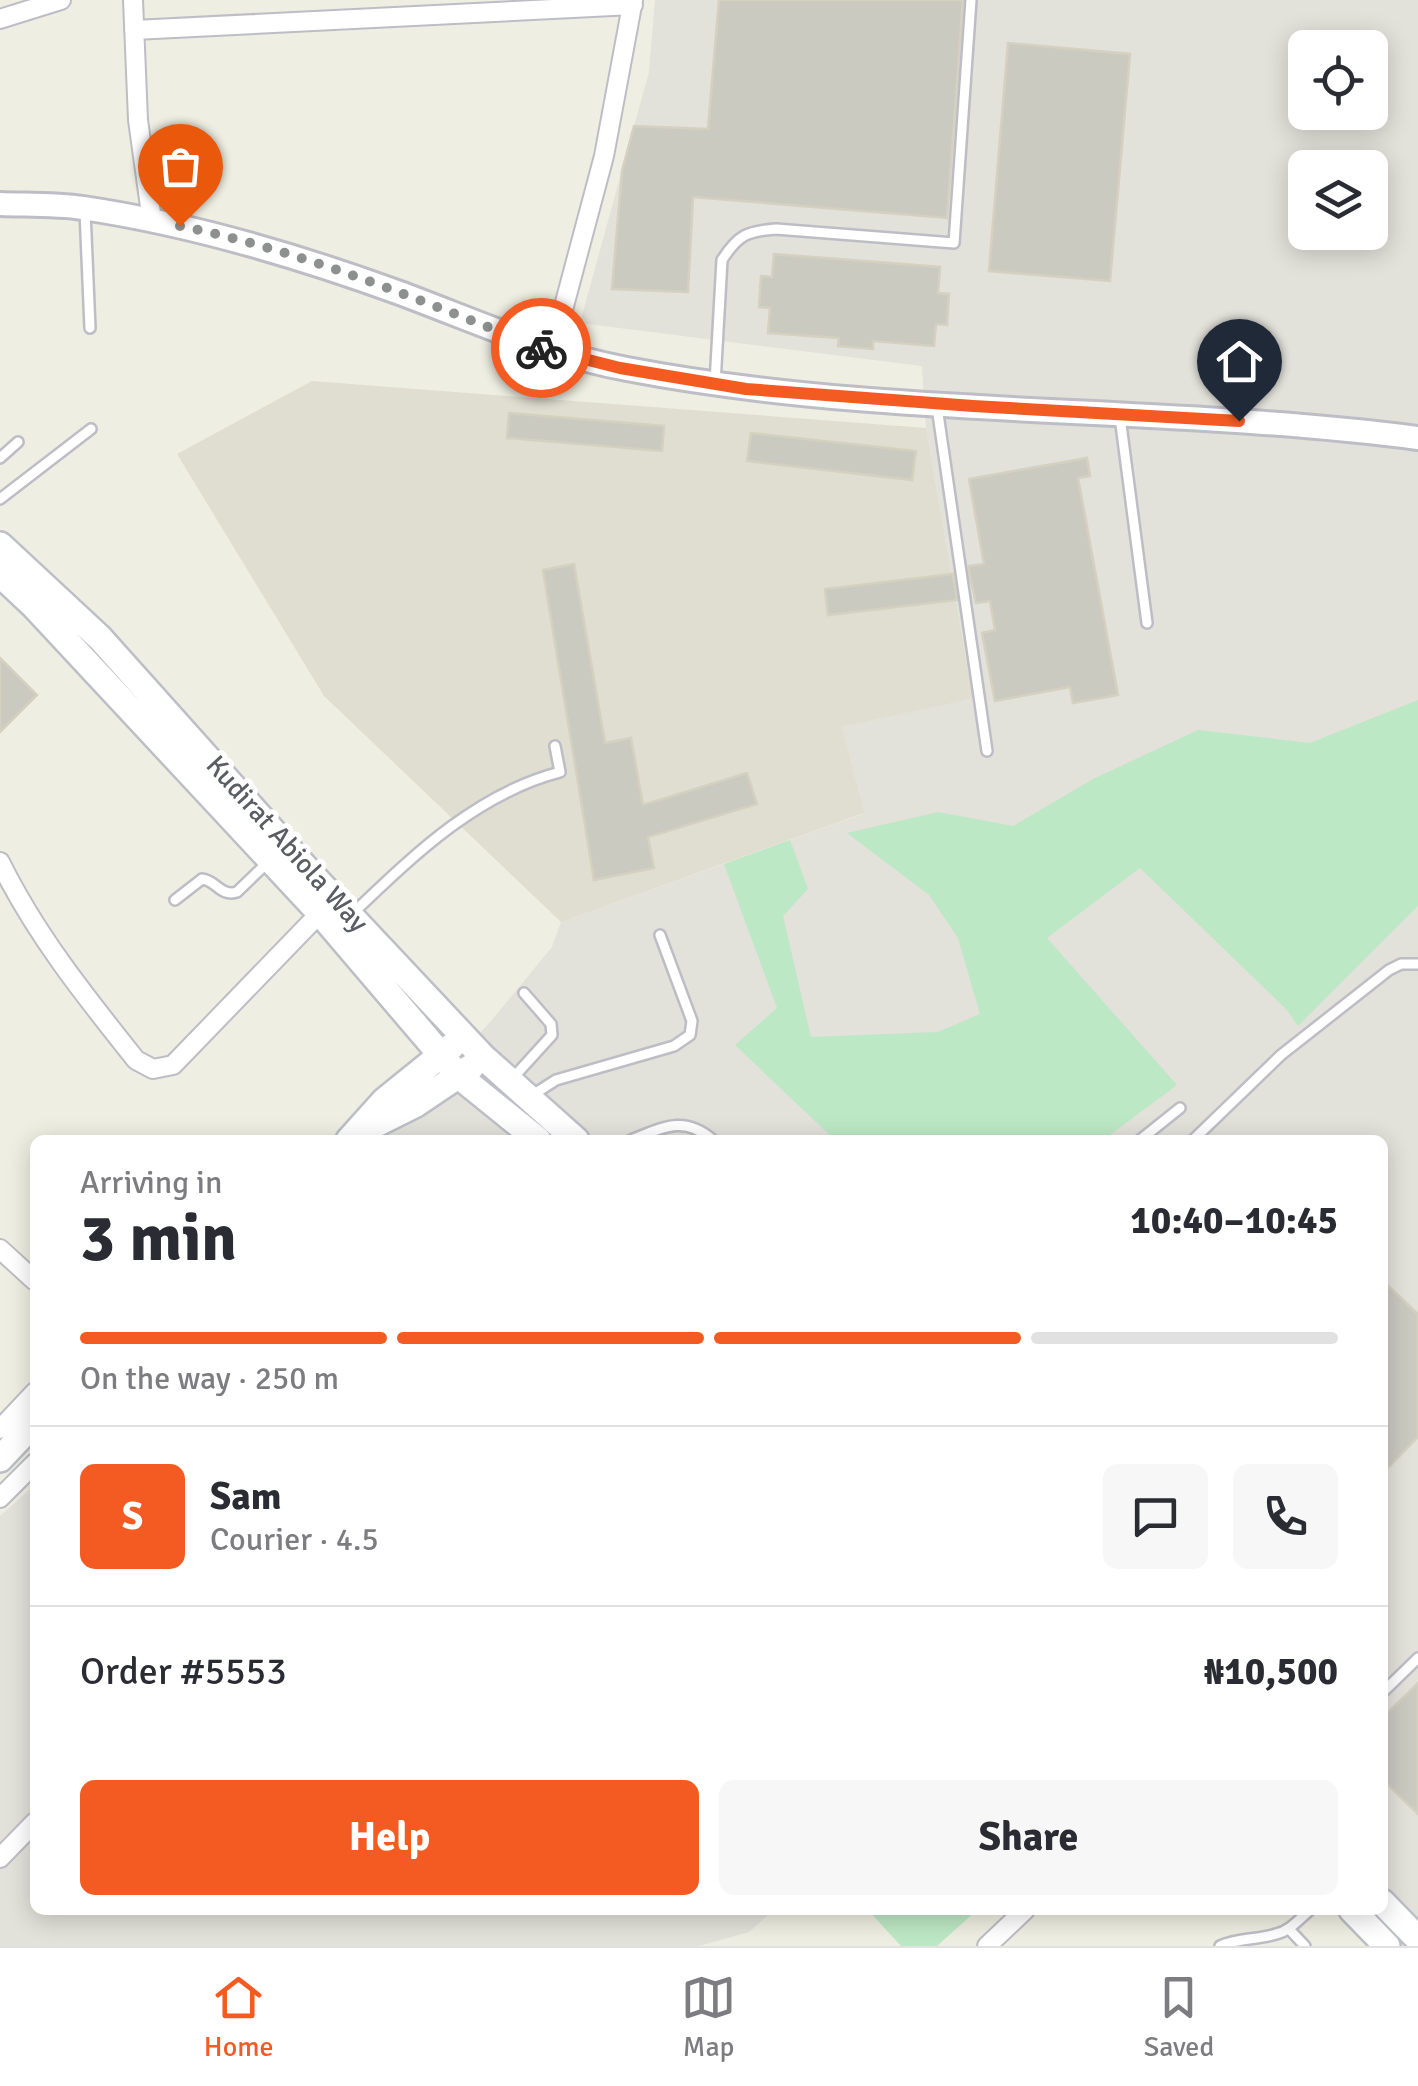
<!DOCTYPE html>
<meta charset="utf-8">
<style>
:root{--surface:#fff;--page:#f7f7f7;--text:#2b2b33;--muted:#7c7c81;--line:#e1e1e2;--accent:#f45b22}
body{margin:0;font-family:Signika,sans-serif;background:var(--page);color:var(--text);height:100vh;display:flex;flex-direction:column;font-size:38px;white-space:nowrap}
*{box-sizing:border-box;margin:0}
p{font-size:32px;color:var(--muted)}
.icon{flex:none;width:55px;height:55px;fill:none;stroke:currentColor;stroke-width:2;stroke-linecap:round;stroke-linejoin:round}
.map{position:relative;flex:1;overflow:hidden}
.drawer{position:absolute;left:30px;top:1135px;width:1358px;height:780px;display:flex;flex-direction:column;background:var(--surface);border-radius:15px;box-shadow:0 5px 25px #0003}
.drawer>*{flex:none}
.buttons{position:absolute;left:1288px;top:30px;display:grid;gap:20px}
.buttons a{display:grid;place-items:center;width:100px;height:100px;border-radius:15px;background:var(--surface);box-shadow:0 5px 25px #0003;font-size:50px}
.pin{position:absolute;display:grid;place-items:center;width:85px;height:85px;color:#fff;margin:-102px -42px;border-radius:50% 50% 50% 0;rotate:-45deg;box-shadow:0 0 10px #0007}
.pin .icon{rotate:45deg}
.courier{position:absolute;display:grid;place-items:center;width:100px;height:100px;margin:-50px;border:8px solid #f45b22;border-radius:50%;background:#fff;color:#222;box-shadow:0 2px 12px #0007}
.head em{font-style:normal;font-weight:700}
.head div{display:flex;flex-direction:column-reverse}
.head{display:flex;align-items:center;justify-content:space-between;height:170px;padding:0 50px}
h1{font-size:65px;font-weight:700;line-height:75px}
.bar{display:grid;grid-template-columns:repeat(4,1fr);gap:15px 10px;align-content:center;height:120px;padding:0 50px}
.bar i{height:12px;border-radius:8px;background:var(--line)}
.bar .current{background:var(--accent)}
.bar p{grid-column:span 4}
.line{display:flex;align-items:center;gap:25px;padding:0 50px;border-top:2px solid var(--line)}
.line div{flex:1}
.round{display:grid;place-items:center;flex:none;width:105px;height:105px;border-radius:15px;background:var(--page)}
.cta{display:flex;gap:20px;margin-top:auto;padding:20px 50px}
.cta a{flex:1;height:115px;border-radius:15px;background:var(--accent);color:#fff;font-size:40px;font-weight:700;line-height:115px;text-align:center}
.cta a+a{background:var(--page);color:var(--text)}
.tab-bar{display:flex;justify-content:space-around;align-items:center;height:140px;border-top:2px solid var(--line);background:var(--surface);font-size:28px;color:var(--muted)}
.tab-bar a{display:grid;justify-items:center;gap:5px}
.tab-bar .current{color:var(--accent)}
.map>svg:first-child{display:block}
.industrial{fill:#e2e1da;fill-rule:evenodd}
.education{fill:#dfded1}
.green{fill:#bde8c5}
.building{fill:#cbcac1;stroke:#d4d1c0;stroke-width:2.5}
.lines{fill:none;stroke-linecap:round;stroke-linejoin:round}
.service-casing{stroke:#bdbec5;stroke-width:14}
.minor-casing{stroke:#bdbec5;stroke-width:22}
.tertiary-casing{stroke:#bdbec5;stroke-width:28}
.secondary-casing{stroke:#bdbfc7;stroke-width:30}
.service{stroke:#fff;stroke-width:9}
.minor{stroke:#fff;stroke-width:18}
.tertiary{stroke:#fff;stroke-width:22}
.secondary{stroke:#fff;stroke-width:25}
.done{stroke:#8e9090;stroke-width:10;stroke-dasharray:0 18}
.route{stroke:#f45b22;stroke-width:12}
.labels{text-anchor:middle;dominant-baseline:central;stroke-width:10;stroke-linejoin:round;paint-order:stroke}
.street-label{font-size:28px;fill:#5b5d64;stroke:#fff}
</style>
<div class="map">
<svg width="1418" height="1946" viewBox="0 0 1418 1946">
<rect width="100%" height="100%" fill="#eeeee2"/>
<path class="industrial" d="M655,0H1418V1919L1382,1882V1140H384L491,1021L552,947L561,922L863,814L842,727L973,697L926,428L922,366L580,323L649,72ZM1305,48H1370V112H1305ZM1305,168H1370V232H1305Z
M35,1485V1910H774L749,1932L699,1946H0V1516Z"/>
<path class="education" d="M312,381L926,428L973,698L842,727L864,813L561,922L324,696L177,454Z"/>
<path class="green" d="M1418,700V906L1298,1026L1287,1010L1140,868L1047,938L1177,1085L1103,1140H835L735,1045L777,1008L724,864L790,840L808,889L783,916L811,1037L938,1032L980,1014L958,938L929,895L847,833L938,812L1013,826L1093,779L1198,730L1310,743Z
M868,1910H977L937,1946H901Z"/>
<path class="building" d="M719,0H963L947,218L693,197L688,292L612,289L622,171L634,126L708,129Z
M1008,43L1130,54L1110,281L989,271Z
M774,254L940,267L938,293L949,294L947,325L936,324L934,346L873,341V349L838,346L839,338L768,333L770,308L759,307L761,276L772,277Z
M509,413L664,426L662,451L507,438Z
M751,433L916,451L912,480L747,461Z
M1087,458L1090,476L1078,478L1118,695L1073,703L1070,687L995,701L982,633L995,630L990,601L976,603L969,572V566L984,564L969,479Z
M574,564L605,743L631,738L643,805L747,773L757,804L648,837L654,868L594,880L543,570Z
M953,574L957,600L828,615L825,589Z
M0,658L37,695L0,732Z
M1382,1280L1418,1314V1437L1382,1474Z
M1418,1683V1814L1382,1779V1718Z"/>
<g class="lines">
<g class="service-casing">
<path id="service" d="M85,211L90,328
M715,383L722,260C738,235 747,231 776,229L954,243L971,0
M937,407L987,751
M1120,417L1147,623
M0,458L18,442
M0,499L91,429
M175,900L202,879C216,880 220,897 237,892L267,863
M352,914C414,855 476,794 560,772L555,746
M512,1079L552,1035L551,1024L524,993
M531,1096L556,1080L674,1046L690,1035L692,1021L660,935
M631,1140C664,1127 684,1115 713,1140
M1140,1140L1180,1108
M1193,1140L1281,1055L1389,970L1401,964H1418
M1382,1693L1418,1658
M1289,1929L1305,1946
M1220,1946C1238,1938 1257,1940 1276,1934C1290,1931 1299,1919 1310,1910"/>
</g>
<g class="minor-casing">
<path id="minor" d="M133,0L138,120L152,221
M0,19L61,0
M134,30L633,5
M552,351L604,156L633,0
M0,862C36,935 85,996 136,1060L153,1069L173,1065L320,913
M0,1249L35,1281
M0,1429L35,1392
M0,1498L35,1463
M0,1858L35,1822
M987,1946L1025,1910"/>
</g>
<g class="tertiary-casing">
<path id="tertiary" d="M0,204C27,205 56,204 83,208C191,224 295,255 397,292C473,320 546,354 627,369C887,419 1155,404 1418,438"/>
</g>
<g class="secondary-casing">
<path id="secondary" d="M0,545L100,638L312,875L483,1057L576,1140
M0,574L34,606L320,913L459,1076L538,1140
M368,1128L416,1104L471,1067
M349,1140L384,1101L452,1046
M0,1459L35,1422
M1382,1902L1418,1939
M1352,1910L1387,1946"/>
</g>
<use href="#service" class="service"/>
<use href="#minor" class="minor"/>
<use href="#tertiary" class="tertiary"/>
<use href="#secondary" class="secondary"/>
</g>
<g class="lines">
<path class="done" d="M180,226C304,251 424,302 541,348"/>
<path class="route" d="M541,348L620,368L746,389L973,406L1239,421"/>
</g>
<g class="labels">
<g class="street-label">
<text transform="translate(287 844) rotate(48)">Kudirat Abiola Way</text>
</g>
</g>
</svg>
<div class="buttons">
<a><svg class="icon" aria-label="locate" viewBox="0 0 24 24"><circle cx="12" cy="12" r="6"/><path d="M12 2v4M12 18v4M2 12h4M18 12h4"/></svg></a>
<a><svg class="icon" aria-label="layers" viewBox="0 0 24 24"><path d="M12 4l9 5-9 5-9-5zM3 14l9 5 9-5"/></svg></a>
</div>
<div class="pin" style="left:180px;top:226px;background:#ea580c"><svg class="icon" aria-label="bag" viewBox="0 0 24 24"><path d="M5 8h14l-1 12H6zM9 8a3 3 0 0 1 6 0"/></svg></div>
<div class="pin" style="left:1239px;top:421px;background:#1f2937"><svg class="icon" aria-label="home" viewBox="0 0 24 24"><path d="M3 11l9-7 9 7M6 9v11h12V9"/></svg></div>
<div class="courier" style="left:541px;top:348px"><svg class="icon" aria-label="bike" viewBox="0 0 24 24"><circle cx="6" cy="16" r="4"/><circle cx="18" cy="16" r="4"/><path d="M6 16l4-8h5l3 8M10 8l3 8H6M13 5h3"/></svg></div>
<section class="drawer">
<div class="head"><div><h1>3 min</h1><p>Arriving in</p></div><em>10:40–10:45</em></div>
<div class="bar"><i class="current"></i><i class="current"></i><i class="current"></i><i></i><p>On the way · 250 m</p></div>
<div class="line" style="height:180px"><b class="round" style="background:var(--accent);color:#fff">S</b><div><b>Sam</b><p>Courier · 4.5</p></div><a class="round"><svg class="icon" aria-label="chat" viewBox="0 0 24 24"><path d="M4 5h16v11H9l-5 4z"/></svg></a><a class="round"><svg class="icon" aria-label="phone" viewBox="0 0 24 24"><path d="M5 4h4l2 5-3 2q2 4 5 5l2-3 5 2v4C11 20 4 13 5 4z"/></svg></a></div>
<div class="line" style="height:130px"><div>Order #5553</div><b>₦10,500</b></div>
<div class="cta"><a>Help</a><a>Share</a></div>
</section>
</div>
<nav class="tab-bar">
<a class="current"><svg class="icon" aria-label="home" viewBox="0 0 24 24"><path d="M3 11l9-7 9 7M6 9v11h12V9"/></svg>Home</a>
<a><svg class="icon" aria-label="map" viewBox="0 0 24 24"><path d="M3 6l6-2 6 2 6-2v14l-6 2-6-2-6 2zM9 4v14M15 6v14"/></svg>Map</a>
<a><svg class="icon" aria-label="saved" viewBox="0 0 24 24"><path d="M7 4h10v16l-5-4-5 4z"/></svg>Saved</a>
</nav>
